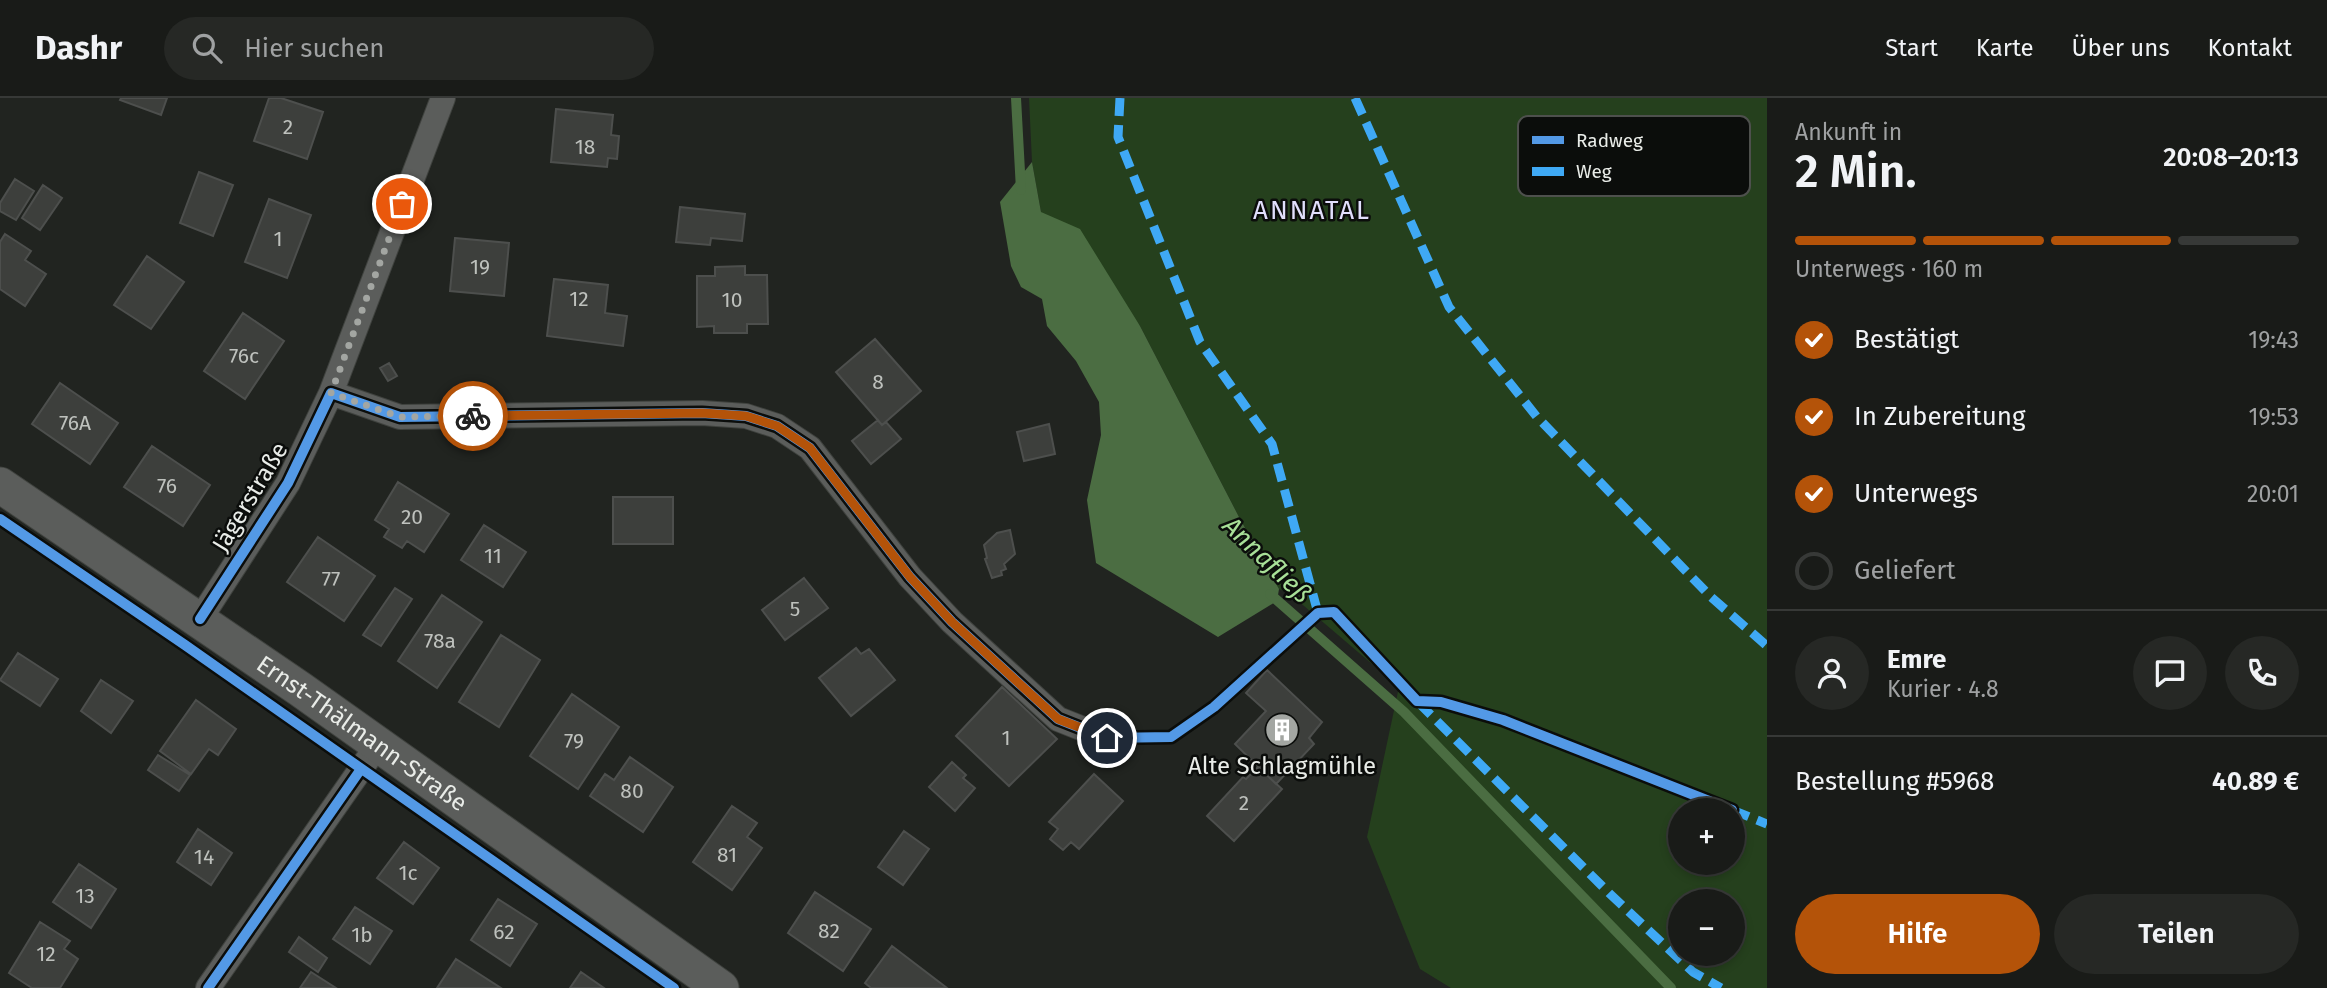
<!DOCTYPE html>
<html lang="de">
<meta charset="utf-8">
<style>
:root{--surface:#191b18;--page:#262825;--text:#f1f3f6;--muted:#9fa1a2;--line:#373937;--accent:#b45309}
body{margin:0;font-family:"Fira Sans",sans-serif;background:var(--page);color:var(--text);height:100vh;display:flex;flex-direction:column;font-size:26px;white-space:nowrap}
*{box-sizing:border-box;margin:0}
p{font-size:23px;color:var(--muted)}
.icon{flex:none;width:38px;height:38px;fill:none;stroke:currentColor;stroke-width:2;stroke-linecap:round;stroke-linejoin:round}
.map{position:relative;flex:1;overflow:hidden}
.drawer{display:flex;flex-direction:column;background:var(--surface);width:560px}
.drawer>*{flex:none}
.buttons{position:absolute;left:1668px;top:700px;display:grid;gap:14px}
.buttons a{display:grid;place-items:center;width:77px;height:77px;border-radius:50%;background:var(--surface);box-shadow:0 4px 10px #0003,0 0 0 2px var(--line);font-size:35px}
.pin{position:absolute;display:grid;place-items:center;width:60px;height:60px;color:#fff;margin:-30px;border:4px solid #fff;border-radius:50%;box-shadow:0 2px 7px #0007}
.courier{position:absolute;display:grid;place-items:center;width:70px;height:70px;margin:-35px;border:5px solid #b45309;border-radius:50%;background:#fff;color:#222;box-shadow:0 2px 9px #0007}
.overview em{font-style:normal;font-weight:600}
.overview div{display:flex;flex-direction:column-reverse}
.overview{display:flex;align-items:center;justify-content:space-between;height:119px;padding:0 28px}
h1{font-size:46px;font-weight:600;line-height:52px}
.bar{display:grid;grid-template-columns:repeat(4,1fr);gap:10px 7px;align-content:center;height:84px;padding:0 28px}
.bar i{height:9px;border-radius:5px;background:var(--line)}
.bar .active{background:var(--accent)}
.bar p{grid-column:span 4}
.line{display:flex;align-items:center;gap:18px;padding:0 28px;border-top:2px solid var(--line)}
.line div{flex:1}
.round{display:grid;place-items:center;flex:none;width:74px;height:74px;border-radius:37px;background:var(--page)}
ol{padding:0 28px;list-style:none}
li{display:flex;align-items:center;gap:21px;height:77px}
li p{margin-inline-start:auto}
li .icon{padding:7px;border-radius:50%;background:var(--accent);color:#fff;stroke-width:4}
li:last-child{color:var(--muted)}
li i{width:38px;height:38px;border:4px solid var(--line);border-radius:50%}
.primary-button{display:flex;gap:14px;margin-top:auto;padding:14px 28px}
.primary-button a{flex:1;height:80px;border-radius:42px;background:var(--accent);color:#fff;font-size:28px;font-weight:600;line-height:80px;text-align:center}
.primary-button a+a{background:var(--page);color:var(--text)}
header{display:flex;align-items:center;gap:42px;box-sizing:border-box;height:98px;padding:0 35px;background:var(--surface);border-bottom:2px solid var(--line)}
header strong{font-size:33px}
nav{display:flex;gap:38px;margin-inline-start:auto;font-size:24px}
.search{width:490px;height:63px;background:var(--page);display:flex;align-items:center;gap:18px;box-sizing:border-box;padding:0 24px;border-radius:38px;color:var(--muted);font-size:26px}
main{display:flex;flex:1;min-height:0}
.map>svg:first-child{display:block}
.green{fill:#25401d;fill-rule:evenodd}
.water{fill:#4b6d42}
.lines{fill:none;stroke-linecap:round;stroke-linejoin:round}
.stream{stroke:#4b6d42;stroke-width:10}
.building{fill:#3d3f3c;stroke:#4d4f4d;stroke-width:2}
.minor-casing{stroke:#3f423e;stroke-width:26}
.secondary-casing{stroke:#3f423e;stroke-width:37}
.minor{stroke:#5b5d5b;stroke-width:24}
.secondary{stroke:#5b5d5b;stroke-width:35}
.quiet{stroke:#3fa9f5;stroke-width:9;stroke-dasharray:18 9;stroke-linecap:butt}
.cycleway-casing{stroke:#0b0d0b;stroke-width:15}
.cycleway{stroke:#5399e6;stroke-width:10}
.done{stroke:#a3a6a2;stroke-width:7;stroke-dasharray:0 12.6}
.route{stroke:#b45309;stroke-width:9}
.labels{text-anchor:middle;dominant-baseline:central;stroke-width:5;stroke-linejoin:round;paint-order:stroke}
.number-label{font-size:21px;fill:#bec1bd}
.street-label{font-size:24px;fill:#e9ece8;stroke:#0b0d0b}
.poi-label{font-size:24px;fill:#e9ece8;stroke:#0b0d0b}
.neighbourhood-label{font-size:26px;letter-spacing:2px;fill:#e1dffc;stroke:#0b0d0b}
.water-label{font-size:26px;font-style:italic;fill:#a8e098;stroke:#0b0d0b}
.key{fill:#0b0d0b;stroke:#4e504d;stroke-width:2}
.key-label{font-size:19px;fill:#e9ece8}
</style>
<header>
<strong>Dashr</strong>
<div class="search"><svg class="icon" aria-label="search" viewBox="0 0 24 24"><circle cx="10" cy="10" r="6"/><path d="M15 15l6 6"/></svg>Hier suchen</div>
<nav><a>Start</a><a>Karte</a><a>Über uns</a><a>Kontakt</a></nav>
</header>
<main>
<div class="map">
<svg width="1767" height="890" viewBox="0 0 1767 890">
<rect width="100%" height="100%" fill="#212420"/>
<path class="green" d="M1029,0H1767V890H1451L1420,871L1367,739L1399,589L1290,496L1279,491L1239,419L1140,228L1041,114L1032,64ZM1680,712H1732V765H1680ZM1680,803H1732V856H1680Z"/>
<path class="water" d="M1032,64L1041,114L1080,131L1140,228L1239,419L1279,491L1277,503L1218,539L1096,465L1087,402L1101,337L1099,304L1076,263L1047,228L1042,201L1021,189L1011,168L1000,104Z"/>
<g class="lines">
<path class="stream" d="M1016,0L1021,92
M1270,496L1404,614L1671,890"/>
</g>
<path class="building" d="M121,0H167L161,17L120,2Z
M269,0H281L323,14L307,61L254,43Z
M556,11L613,17L611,37L619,38L617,61L608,60L607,69L551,64Z
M199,74L233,87L213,138L180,125Z
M15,81L34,93L16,122L0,113V105Z
M43,87L62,100L40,132L22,120Z
M269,101L311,117L287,180L245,164Z
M680,109L745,116L742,143L711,140L710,147L676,144Z
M5,136L31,153L25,162L46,176L25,208L0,191V144Z
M455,140L509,145L504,198L450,193Z
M147,158L184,184L151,231L114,207Z
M745,168V177H767L768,226H747V235H714V228L697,229V178H715V169Z
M554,181L608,187L605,215L627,218L623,248L547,238Z
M243,215L284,243L245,301L204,273Z
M875,241L921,293L882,327L836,274Z
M389,265L397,278L388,283L380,270Z
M60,285L118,325L90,366L32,326Z
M878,322L882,327L886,324L901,341L871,366L852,343Z
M1049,326L1055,356L1024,363L1017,334Z
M152,348L210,387L183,428L124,389Z
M398,384L449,416L424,454L407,443L402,450L384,439L389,431L375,422Z
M613,399H673V446H613Z
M484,427L526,454L503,489L461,462Z
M1010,432L1015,456L1004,466L1006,471L1001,473L1002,477L992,480L985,461L987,460L984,447L997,435Z
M318,439L375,478L344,523L287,484Z
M804,480L828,510L785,542L762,512Z
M395,490L412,501L381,548L363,537Z
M442,497L482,524L437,590L398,563Z
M501,537L540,562L499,629L459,604Z
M856,550L861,556L869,551L895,582L851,618L819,580Z
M18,555L58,581L40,608L0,582Z
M1267,572L1322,624L1309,640L1314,646L1276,686L1235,646L1266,613L1246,595Z
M101,582L133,603L111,635L81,613Z
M1002,589L1057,641L1009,688L956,638Z
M572,596L619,629L578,691L530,658Z
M196,602L236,631L218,657L209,651L191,676L160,653Z
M158,657L190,677L179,693L148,672Z
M630,659L673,689L643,734L590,698L605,676L614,682Z
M952,664L966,677L963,680L975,690L955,713L929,689Z
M1258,669L1282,691L1234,743L1207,718L1243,679L1246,681Z
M1094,676L1123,703L1079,751L1071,744L1063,752L1050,741L1058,731L1049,724Z
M732,708L757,725L747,739L762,750L732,792L693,764Z
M198,731L232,755L211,787L177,764Z
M904,733L929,751L903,787L878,769Z
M404,744L439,770L413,806L377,780Z
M79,766L116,791L91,830L53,804Z
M815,794L871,831L843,873L788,835Z
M498,801L537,826L510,868L471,842Z
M355,809L392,833L370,866L333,841Z
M40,824L70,843L64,851L78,861L60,890H32L9,875Z
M299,839L327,860L318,874L289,854Z
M892,848L947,890H871L865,885Z
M456,861L501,890H437Z
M311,874L336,890H300Z
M581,874L604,890H570Z"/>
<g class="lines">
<g class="minor-casing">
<path id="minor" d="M331,295L400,319L702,315L746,318L777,328L810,350L910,479L952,524L1058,621L1106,640
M200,521L288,385L331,295L443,0
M208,890L379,645"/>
</g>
<g class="secondary-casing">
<g id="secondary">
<path id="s1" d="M0,387L300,591L721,890"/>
</g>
</g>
<use href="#minor" class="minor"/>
<use href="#secondary" class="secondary"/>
<path class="quiet" d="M1120,0L1118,39L1200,244L1272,346L1318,515
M1355,0L1449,209L1537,319L1711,499L1767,548
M1418,604L1609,795L1693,874L1721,890
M1732,712L1767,726"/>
<g class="cycleway-casing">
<path id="cycleway" d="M0,421L185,547L674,890
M200,521L288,385L331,295L400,319L702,315L746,318L777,328L810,350L910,479L952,524L1058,621L1106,640L1171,639L1214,609L1318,515L1334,514L1417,603L1441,604L1503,622L1732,712
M208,890L361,671"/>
</g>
<use href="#cycleway" class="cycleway"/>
</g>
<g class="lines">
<path class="done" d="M402,106L331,295L400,319L473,318"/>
<path class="route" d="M473,318L702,315L746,318L777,328L810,350L910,479L952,524L1058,621L1107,640"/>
</g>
<defs>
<g id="building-disc" transform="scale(1.75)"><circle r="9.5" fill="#a3a6a2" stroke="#0b0d0b"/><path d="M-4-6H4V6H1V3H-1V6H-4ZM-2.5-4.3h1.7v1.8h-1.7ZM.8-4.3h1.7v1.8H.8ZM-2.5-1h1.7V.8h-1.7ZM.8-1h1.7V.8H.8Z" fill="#fff"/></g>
</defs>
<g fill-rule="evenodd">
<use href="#building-disc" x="1282" y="632"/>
</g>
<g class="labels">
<g class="number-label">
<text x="288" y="29">2</text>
<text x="585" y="49">18</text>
<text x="278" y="141">1</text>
<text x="480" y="169">19</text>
<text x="579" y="201">12</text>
<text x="732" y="202">10</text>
<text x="244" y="258">76c</text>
<text x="878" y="284">8</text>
<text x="75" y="325">76A</text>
<text x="167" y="388">76</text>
<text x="412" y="419">20</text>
<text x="493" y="458">11</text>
<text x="331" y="481">77</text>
<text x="795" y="511">5</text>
<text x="440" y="543">78a</text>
<text x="1006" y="640">1</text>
<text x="574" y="643">79</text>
<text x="632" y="693">80</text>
<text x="1244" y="705">2</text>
<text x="727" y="757">81</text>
<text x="204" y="759">14</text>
<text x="408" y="775">1c</text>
<text x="85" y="798">13</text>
<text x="829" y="833">82</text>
<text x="504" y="834">62</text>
<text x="362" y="837">1b</text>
<text x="46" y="856">12</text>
</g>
<g class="street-label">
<text transform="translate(250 399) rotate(-59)">Jägerstraße</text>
<text stroke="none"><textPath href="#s1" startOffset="439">Ernst-Thälmann-Straße</textPath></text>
</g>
<g class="poi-label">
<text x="1282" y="668">Alte Schlagmühle</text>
</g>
<g class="neighbourhood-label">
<text x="1312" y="112">ANNATAL</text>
</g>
<g class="water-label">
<text transform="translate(1267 462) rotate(44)">Annafließ</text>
</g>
</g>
<rect x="1518" y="18" width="232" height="80" rx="10" class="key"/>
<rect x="1532" y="38" width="32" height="8" fill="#5399e6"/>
<rect x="1532" y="69" width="32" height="9" fill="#3fa9f5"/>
<g class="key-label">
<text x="1576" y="49">Radweg</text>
<text x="1576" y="80">Weg</text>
</g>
</svg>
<div class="buttons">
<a>+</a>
<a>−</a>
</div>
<div class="pin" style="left:402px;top:106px;background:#ea580c"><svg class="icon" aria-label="bag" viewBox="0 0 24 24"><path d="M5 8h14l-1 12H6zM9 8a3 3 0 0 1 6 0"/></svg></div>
<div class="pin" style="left:1107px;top:640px;background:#1f2937"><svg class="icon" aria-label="home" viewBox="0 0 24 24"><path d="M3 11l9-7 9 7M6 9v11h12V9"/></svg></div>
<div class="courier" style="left:473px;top:318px"><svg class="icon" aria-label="bike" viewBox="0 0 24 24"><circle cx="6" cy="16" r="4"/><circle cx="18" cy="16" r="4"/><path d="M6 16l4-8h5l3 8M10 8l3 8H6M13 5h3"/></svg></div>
</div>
<section class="drawer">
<div class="overview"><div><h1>2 Min.</h1><p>Ankunft in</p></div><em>20:08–20:13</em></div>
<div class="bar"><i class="active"></i><i class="active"></i><i class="active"></i><i></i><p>Unterwegs · 160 m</p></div>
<ol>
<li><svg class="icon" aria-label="check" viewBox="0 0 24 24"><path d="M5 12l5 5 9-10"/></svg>Bestätigt<p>19:43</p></li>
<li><svg class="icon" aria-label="check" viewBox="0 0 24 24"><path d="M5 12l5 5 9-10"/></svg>In Zubereitung<p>19:53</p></li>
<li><svg class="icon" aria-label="check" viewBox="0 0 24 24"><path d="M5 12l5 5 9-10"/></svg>Unterwegs<p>20:01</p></li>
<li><i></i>Geliefert</li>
</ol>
<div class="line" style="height:126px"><a class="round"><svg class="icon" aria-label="person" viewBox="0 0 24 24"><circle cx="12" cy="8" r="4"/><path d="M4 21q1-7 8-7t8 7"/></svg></a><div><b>Emre</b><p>Kurier · 4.8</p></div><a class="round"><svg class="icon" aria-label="chat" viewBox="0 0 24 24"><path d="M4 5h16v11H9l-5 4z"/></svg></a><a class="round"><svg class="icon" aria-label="phone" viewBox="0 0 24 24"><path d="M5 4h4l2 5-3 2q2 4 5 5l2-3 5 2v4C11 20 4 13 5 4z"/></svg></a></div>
<div class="line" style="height:91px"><div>Bestellung #5968</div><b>40.89 €</b></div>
<div class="primary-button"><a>Hilfe</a><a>Teilen</a></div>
</section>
</main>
